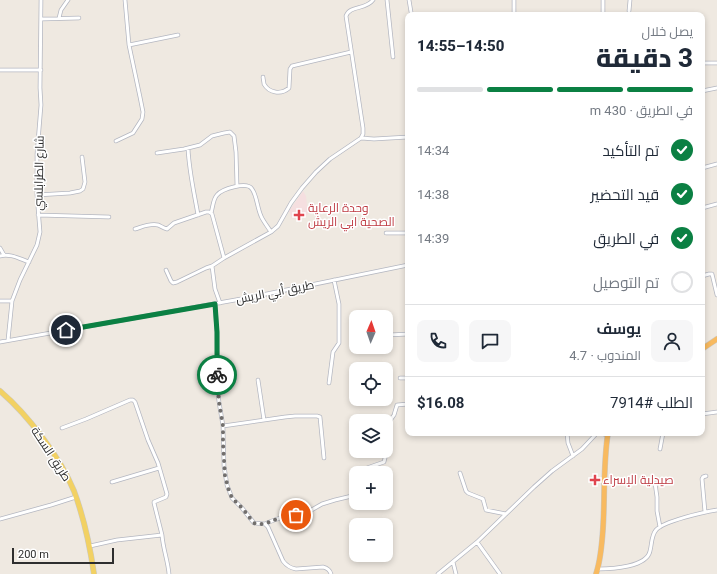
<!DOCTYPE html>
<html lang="ar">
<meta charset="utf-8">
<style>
:root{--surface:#fff;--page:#f6f6f7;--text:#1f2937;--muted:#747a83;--line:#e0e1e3;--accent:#0b8043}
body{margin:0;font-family:Roboto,Cairo,sans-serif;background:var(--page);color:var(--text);direction:rtl;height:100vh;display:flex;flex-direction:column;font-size:15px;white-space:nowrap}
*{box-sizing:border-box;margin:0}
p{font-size:13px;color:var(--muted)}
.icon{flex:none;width:22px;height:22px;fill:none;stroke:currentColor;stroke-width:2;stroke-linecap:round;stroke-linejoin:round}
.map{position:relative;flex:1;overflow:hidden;direction:ltr}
.side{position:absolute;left:405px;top:12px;width:300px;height:424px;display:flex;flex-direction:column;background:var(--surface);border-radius:8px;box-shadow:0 2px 6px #0003;direction:rtl}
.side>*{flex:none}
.needle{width:26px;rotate:2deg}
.fabs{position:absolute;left:349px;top:310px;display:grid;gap:8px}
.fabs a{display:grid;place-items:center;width:44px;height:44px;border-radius:8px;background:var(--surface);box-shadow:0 2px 6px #0003;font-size:20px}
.scale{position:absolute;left:12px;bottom:10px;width:102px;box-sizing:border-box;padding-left:4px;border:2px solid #2e2e2e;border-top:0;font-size:11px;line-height:14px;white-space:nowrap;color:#2e2e2e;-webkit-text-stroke:3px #fff;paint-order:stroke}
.pin{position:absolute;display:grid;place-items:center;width:34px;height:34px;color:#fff;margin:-17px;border:2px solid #fff;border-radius:50%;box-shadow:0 1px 4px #0007}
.courier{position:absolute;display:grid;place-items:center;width:40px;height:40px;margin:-20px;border:3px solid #0b8043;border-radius:50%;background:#fff;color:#222;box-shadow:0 1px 5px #0007}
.overview em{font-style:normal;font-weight:800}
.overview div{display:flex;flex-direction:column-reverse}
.overview{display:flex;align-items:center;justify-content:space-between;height:68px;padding:0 12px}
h1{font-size:26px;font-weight:800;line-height:30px}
.bar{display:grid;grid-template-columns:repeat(4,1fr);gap:6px 4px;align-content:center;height:48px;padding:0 12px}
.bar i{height:5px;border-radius:3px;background:var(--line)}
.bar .on{background:var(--accent)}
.bar p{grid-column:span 4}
.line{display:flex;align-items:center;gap:10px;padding:0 12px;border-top:1px solid var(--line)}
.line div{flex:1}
.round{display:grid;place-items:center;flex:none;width:42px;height:42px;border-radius:8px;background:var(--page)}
ol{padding:0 12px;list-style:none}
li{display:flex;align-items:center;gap:12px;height:44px}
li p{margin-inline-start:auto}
li .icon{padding:4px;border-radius:50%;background:var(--accent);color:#fff;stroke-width:4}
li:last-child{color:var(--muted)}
li i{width:22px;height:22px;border:2px solid var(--line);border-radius:50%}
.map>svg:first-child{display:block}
.medical{fill:#f5dfe0}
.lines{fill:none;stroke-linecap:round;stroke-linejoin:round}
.minor-casing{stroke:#b4b7c1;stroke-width:4.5}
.primary-casing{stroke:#c9c9c9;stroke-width:6}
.trunk-casing{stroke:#c9c9c9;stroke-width:6}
.minor{stroke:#fff;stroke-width:3}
.primary{stroke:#f2d163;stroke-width:5}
.trunk{stroke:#f8ba60;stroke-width:5}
.done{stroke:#726f6d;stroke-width:4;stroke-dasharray:0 7.2}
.route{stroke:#0b8043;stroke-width:5}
.health-dot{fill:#e0444e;stroke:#fff;stroke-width:1.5}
.labels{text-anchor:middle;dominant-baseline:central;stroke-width:3;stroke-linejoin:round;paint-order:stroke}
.street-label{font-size:12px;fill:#2e2e2e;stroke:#fff}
.health-label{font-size:12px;fill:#be3a42;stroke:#fff;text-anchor:start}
</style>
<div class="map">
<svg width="717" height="574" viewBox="0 0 717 574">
<rect width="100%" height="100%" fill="#efe9e1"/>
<path class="medical" d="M303,191L306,196L308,215L292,219L289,211Z"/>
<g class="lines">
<g class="minor-casing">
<path id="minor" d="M387,0L393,57
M409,0L411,12
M514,0V15
M603,0V15
M629,11L630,0
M59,18L61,10L68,0
M41,19L79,18
M129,45L178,35
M702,63H717
M0,70H41
M263,77C263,78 264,83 264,84C269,93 281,95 289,88L290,69L292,66L351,52
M702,91L717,88
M361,138L374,139L408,137
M116,141L133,133L142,119L143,112L140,97L129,45L125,0
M188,148C189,171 194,192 198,215
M157,153L184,149L200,145L212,136L224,133L230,132L234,136L236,152L237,186
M702,168L717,164
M37,195L70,193L80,191L83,189L85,182L82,157
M702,208L717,204
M211,213C213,207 213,199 217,195C222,189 247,181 252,189C257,196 257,207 261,216C263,221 268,227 271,232
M38,215L109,217
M135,229C142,227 150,223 158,225C161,226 163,228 167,229L174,223L206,212H209L212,214L224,258
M386,233H408
M0,248L4,255
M0,256C10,253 20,259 29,262
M212,266L215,289L220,303
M166,270L171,281L173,283L177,282L206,268L212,266L224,258L271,232L278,226L291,203L302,188L316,172L330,159L361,138L363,134V128L346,16C350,5 366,10 373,0
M702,276L709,274H712L717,295
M0,301H12
M215,304L217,333L218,393L219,402L223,426L224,466L227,485L232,498L242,508L254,523L265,524L269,522L280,518L308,512L322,504L335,500L356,495
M389,335L408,334
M8,340L12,301L20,280L37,245L40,232L37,195V154L41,105L40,88L41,0
M0,342L252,297L408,265
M400,378H408
M258,380L264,420
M329,383L333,352L339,343V304L334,280
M702,414L717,412
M223,426L285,417L295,416H317L320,417L324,458
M62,428L86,419L130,400H133L135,402L148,440L158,463L167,494L166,497L154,502V503L162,535
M567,433L568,443L573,456
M602,433L608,436
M660,449L663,433
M360,473L364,469L384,462L386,454L389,422L394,415L397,405L408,404
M460,473L466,491L468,493L483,499L486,510L506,514
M112,482L159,468
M655,483L657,497V511L660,527
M705,512L702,479L703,477L706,476
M0,519L51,505L76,497
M265,524L268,527L283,561C286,565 290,568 296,569L323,567C327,568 330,570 331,574
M477,542L500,574
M90,546L117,540L162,535C163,549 168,561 169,574
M453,562L456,574
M598,569C612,569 647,567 650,551C652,544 651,536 656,530C664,521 704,512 717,510
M438,574L477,542L534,487L552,471L582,449L597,433"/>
</g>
<g class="primary-casing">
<path id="primary" d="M0,391C28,415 60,457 74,491C84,518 90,546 94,574"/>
</g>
<g class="trunk-casing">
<path id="trunk" d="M702,349L717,339
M596,574C601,559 602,544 603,528C605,497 603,464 608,433"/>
</g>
<use href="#minor" class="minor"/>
<use href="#primary" class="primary"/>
<use href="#trunk" class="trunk"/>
</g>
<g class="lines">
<path class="done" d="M217,375L219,402L223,426V443L225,476L229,491L232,498L242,508L254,523C266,526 269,521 280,518C285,517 291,516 296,515"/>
<path class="route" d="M66,330L215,304L217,332V375"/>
</g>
<g class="health-dot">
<path d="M297 209h4v4h4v4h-4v4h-4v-4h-4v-4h4z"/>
<path d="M593 474h4v4h4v4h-4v4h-4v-4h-4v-4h4z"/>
</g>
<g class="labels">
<g class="street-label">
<text transform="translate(39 173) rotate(-89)">شارع الطرابلسي</text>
<text transform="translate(275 292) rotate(-11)">طريق أبي الريش</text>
<text transform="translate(51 454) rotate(57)">طريق السكة</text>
</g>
<g class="health-label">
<text x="308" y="208">وحدة الرعاية<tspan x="308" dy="14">الصحية ابي الريش</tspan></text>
<text x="603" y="480">صيدلية الإسراء</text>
</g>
</g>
</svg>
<div class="fabs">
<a><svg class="needle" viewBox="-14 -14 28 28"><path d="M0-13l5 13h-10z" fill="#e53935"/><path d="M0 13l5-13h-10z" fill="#747a83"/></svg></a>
<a><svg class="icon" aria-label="locate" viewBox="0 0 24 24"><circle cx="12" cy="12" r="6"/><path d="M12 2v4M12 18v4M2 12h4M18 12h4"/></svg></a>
<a><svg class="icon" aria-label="layers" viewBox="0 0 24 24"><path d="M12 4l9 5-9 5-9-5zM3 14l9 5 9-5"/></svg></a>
<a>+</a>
<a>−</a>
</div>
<div class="scale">200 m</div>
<div class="pin" style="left:296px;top:515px;background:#ea580c"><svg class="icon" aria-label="bag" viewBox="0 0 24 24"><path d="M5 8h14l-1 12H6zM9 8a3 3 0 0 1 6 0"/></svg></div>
<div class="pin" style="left:66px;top:330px;background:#1f2937"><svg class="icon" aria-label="home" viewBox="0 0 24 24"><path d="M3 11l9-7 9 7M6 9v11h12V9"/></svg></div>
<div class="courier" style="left:217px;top:375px"><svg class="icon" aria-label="bike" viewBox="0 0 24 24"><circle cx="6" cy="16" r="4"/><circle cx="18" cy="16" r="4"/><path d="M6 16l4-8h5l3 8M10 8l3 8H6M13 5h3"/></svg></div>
<section class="side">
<div class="overview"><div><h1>3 دقيقة</h1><p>يصل خلال</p></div><em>14:50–14:55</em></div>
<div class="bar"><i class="on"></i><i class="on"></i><i class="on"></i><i></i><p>في الطريق · 430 m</p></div>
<ol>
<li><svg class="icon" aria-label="check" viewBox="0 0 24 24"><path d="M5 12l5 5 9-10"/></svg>تم التأكيد<p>14:34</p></li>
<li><svg class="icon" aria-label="check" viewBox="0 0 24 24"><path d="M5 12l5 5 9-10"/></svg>قيد التحضير<p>14:38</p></li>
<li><svg class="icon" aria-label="check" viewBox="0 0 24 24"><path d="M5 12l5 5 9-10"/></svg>في الطريق<p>14:39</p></li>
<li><i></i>تم التوصيل</li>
</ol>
<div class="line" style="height:72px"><a class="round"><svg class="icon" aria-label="person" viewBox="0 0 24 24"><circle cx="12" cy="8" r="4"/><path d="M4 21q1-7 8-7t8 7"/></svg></a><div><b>يوسف</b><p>المندوب · 4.7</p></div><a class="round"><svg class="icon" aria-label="chat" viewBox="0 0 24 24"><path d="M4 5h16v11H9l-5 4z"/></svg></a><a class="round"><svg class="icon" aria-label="phone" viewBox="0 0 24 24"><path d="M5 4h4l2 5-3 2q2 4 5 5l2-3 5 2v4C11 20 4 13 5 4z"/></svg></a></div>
<div class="line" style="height:52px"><div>الطلب #7914</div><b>$16.08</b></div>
</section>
</div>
